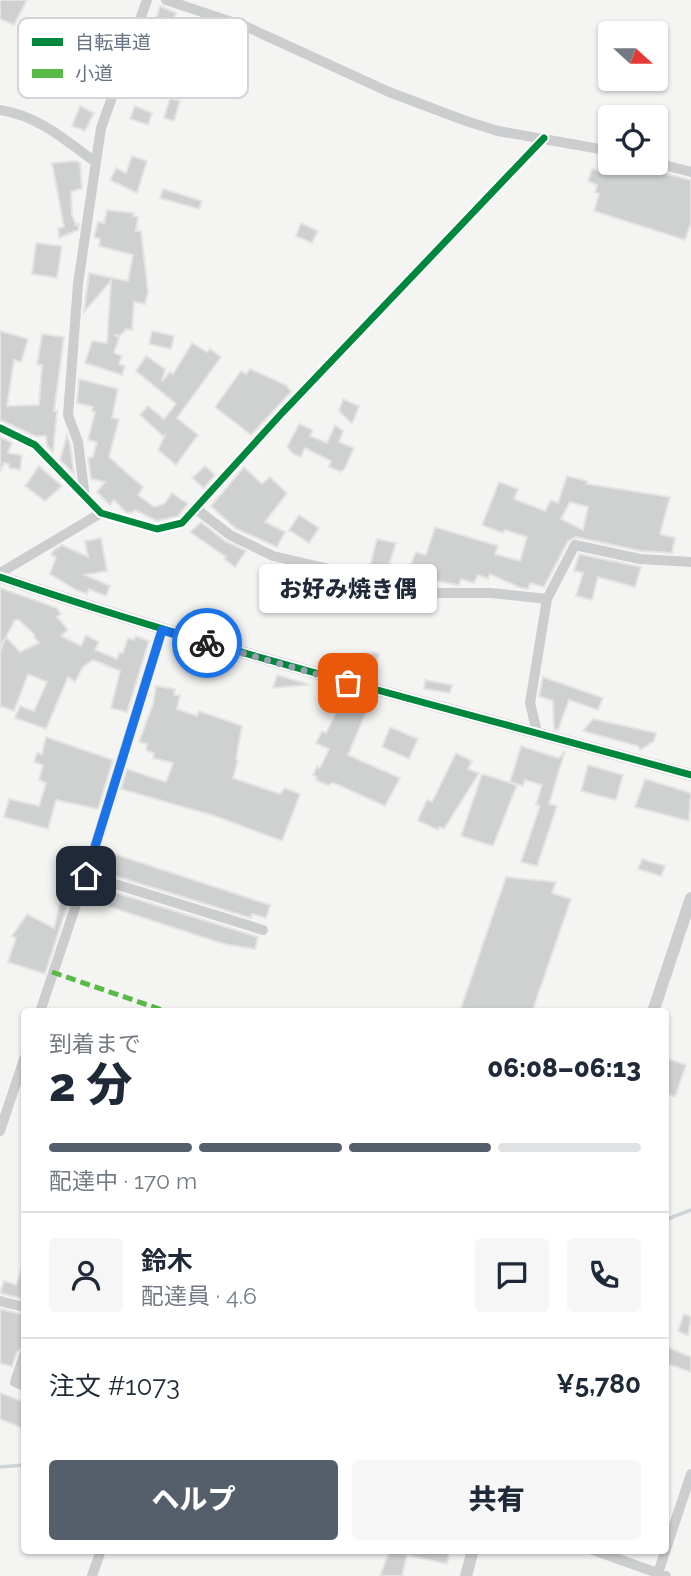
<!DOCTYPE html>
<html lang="ja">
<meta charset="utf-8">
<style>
:root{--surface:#fff;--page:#f6f6f7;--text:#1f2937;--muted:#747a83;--line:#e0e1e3;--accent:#555f6b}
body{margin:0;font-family:Raleway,"Noto Sans JP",sans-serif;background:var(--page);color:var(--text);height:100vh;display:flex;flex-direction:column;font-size:26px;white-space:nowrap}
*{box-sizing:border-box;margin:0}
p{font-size:23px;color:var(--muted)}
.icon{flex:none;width:38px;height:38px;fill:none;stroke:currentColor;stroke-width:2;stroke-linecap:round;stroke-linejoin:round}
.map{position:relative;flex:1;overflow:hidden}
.drawer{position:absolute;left:21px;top:1008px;width:648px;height:546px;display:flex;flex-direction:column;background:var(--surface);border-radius:7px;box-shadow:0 2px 5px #0004}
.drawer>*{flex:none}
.needle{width:46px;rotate:111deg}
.fabs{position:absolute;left:598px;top:21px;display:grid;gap:14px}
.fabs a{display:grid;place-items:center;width:70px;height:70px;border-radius:7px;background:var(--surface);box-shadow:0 2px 5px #0004;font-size:35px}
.pin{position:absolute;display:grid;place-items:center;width:60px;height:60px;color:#fff;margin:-30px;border-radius:14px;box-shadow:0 4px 10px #0006}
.courier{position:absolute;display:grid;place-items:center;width:70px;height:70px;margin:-35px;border:5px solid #1a73e8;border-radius:50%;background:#fff;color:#222;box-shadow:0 2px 9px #0007}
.bubble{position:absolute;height:49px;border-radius:7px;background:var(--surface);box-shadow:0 2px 5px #0004;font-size:23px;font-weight:800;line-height:49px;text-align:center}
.summary em{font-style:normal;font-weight:800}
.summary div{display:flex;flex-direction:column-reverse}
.summary{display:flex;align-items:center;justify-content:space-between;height:119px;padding:0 28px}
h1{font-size:46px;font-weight:800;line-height:52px}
.bar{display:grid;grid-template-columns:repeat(4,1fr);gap:10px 7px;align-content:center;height:84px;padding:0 28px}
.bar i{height:9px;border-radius:5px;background:var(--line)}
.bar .active{background:var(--accent)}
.bar p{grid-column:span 4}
.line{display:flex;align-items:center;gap:18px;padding:0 28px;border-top:2px solid var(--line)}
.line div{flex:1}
.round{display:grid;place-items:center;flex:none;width:74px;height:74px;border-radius:7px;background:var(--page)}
.primary-button{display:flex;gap:14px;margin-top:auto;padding:14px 28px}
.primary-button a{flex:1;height:80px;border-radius:7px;background:var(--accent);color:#fff;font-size:28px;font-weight:800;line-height:80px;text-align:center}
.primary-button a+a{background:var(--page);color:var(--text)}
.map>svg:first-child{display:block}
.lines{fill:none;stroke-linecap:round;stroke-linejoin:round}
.stream{stroke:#cdd4d8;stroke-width:3.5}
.building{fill:#cfd0d0;stroke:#e4e4e3;stroke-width:2;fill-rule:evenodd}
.minor{stroke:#cccdce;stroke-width:10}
.tertiary{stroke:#cccdce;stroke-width:12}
.quiet{stroke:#58b947;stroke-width:5;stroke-dasharray:10 5;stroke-linecap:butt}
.cycleway-casing{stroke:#fff;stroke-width:11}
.cycleway{stroke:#00873e;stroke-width:7}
.done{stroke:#97a0aa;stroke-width:7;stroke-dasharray:0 12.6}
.route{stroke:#1a73e8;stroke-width:9}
.key{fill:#fff;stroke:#d1d5da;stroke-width:2}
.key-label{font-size:19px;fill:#657383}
</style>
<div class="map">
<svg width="691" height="1576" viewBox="0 0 691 1576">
<rect width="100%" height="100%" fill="#f4f5f3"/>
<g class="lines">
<path class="stream" d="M665,1220L691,1210
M0,1467L24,1465"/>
</g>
<path class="building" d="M0,0H27L14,25L0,19Z
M160,6L176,13L174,18L185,23L180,36L154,25Z
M170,98L180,101L174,121L164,118Z
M80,106L94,113L85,131L72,126Z
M135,106L152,113L148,125L130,119Z
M132,156L147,161L137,193L110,180L116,168L126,173Z
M601,157L611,159V163L643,164L654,171L691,180V223L685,240L594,211L599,194L595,192L597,185L588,181L592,169L597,170Z
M76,161L80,163L82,188L71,192L72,215L76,225L79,224L78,230L59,238L58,228L64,227L52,163Z
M163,189L202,201L199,209L160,198Z
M107,210L134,213L133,216L138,217L136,231H141L148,292L145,304L134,302L132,330L126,329L120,336L114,335L119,338L114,353L122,356L119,364L125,366L122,375L85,363L92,341L107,343L111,281L84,312L89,273L128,281L133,255L99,246L100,239L94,237L98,222L104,223Z
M301,223L318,231L312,243L296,236Z
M36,243L62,246L57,278L32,274Z
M0,331L28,339L21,362L14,360L7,406L39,405L42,365H37L42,334L64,337L54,411H57L53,452L47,446L46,436H35L0,420Z
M152,331L174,336L171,349L149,344Z
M192,343L207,352L210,349L221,357L177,418L198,435L176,465L158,450L165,435L163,436L140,415L148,406L164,419L176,404L136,371L146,356L165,369L162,381L170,372L173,374Z
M250,369L286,385L291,392L251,435L215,407L241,371L246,374Z
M79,379L118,389L112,418L119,419L109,457L143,487L138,495L154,507L164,504L172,493L188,504L178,516L157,521L135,510L131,513L126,512L114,500L110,505L97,492L105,482L91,479L88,458L93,457L97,442L88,440L95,412L92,411L93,407L77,403Z
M343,399L359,406L352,424L339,411Z
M299,424L313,430L310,436L327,443L335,425L343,431L339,442L354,448L345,468L341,472L329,467L331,461L305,448L301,457L293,454L287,447Z
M67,435L70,444L74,474L60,460Z
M0,437L12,443L8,453L22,455L20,470L9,468V464L4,463L0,472Z
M39,466L62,486L45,501L25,486Z
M205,466L215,475L204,488L192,478Z
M244,467L262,484L270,477L287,493L265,522L285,532L277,547L235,528L211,506Z
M567,476L587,481V484L670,497L660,534L675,538L672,553L641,551L576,537L568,541L544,587L530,583L528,589L521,588L490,574L488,579L478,575L474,583L461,579L459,585L432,580L430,584L406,577L416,552L426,555L435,527L498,546L495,554L520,561L527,537L505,530L503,533L482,525L499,482L518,489L514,499L545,511L551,500L558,503ZM570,502L588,507L583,530L561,519Z
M299,515L319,528L309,543L289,530Z
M201,522L225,541L246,551L235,567L224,559L226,557L190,532Z
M101,538L107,571L85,575L110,586L106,596L89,589L87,594L76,590L50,574L56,557L51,555L54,550L62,545L88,557L85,541Z
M377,539L396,543L386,574L369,570Z
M579,554L641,567L635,587L598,577L592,600L576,596L583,573L574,571Z
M0,588L57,608L61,614L57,617L68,630L61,636L81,646L86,635L99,642L95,650L117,659L119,653H123L128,638L134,640L136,636L149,641L127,712L111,708L120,671L93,660L83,667L75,682L68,677L46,729L15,718L20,706L34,711L47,682L28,674L14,711L0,706V652L5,638L0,647ZM15,620H19L35,635L34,637L39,643L20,652L6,637Z
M373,652L379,654L375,675L348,667L351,654Z
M277,675L308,684V685L273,688Z
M543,677L603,698L598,710L569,700L558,730L554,729L553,701L539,696Z
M425,680L452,685L450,693L424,689Z
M156,686L175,689L174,695H180L177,709L197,716L199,711L242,726L236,759L238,760L233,778L280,794L285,788L300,794L282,841L215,816L121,789L127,769L166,782L173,763L153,758L154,753L146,750L147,744L139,742L153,704Z
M350,695L369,705L348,755L400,778L385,806L336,784L331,783L329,786L316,780L317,777L313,775L317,766L320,768L329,749L316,743L322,731L326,733L339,707L343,709Z
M593,719L656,733L654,741L640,750L638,746L583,731Z
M390,727L418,739L409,759L382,747Z
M46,737L113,760L98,809L56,800L48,829L4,817L9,799L39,806L46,783L39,780L43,765L34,762L37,753L42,754Z
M521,746L559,758L565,751L549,804L557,806L537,866L521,862L540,806L536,805L542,785L525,780L523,786L510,782Z
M456,753L472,761L468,769L479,773L444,829L439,827L438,830L418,821L419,817L427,800L432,802Z
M588,765L623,775L616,800L581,791Z
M482,774L517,785L493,846L461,836Z
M645,779L691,793L689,821L635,807Z
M80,846L86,848L45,974L8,962L16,938L12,936L27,914L54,928L66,878L61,877L68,855L71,851L78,853Z
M111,853L270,905L266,918L252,914L251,918L96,870L100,857L109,860Z
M642,859L665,866L661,876L638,869Z
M506,877L556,882L552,893L571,899L532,1012H472L461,1008Z
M91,885L258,937L255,949L224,944L86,899Z
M669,1059L686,1065L675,1097L665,1093V1071Z
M23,1265L24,1299L0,1293L4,1281L16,1285Z
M0,1309L24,1315V1347L17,1352L12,1367L0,1363Z
M684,1314L691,1317L688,1336L678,1331Z
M665,1346L691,1357V1372L665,1363Z
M0,1393L24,1402V1429L0,1419Z
M390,1550H450L447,1564L407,1555L402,1576H380Z"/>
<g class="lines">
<path class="minor" d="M166,0L247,27L389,92L466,121L498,131L611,151
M0,110C38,116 64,139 94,161
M656,163L691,172
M0,428L35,445L101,513L157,529L182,523L282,413L544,138
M85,498L78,442L68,415L78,284L101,128L147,0
M195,508L230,535L273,556L435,593H491L547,599
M0,573L101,513
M537,732L530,703L547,599L575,545L640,559L691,562
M86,875L263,930
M40,1012L86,875L162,630
M0,1131L24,1059
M0,1301L24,1307
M24,1355L15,1382L24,1386
M593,1550L666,1576
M92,1576L101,1550
M657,1576L691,1474"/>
<path class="tertiary" d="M0,577C227,654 460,711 691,775
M653,1012L691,898
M466,1576L473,1550"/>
<path class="quiet" d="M52,972L168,1012"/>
<g class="cycleway-casing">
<path id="cycleway" d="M0,428L35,445L101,513L157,529L182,523L282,413L544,138
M0,577C227,654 460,711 691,775"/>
</g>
<use href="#cycleway" class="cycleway"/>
</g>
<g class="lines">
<path class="done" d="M207,643L348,683"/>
<path class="route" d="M86,876L162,630L207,643"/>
</g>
<rect x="18" y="18" width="230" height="80" rx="10" class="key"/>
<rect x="32" y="38" width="31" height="8" fill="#00873e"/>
<rect x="32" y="69" width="31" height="9" fill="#58b947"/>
<g class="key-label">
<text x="75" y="49">自転車道</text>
<text x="75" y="80">小道</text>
</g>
</svg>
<div class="fabs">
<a><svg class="needle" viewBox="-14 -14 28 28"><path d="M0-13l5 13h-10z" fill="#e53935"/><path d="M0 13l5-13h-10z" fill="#747a83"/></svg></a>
<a><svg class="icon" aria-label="locate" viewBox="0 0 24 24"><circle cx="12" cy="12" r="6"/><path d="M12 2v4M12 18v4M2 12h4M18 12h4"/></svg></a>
</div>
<div class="pin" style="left:348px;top:683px;background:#ea580c"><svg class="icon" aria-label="bag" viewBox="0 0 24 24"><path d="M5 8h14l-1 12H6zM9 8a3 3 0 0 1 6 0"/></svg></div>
<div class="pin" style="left:86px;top:876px;background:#1f2937"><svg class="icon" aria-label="home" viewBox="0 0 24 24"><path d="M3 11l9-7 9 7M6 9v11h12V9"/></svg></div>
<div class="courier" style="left:207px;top:643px"><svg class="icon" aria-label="bike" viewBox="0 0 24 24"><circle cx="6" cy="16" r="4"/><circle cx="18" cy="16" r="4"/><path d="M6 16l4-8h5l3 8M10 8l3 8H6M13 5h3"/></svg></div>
<div class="bubble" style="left:259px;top:564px;width:178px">お好み焼き偶</div>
<section class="drawer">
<div class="summary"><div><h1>2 分</h1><p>到着まで</p></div><em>06:08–06:13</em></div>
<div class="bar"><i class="active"></i><i class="active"></i><i class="active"></i><i></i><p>配達中 · 170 m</p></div>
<div class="line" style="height:126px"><a class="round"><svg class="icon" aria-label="person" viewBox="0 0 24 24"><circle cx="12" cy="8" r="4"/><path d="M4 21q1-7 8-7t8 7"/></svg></a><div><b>鈴木</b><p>配達員 · 4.6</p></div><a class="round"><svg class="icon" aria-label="chat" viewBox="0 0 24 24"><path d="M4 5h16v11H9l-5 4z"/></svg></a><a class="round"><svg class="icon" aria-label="phone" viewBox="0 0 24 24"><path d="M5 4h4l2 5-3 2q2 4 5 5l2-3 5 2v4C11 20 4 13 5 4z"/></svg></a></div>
<div class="line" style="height:91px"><div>注文 #1073</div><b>¥5,780</b></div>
<div class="primary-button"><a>ヘルプ</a><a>共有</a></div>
</section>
</div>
